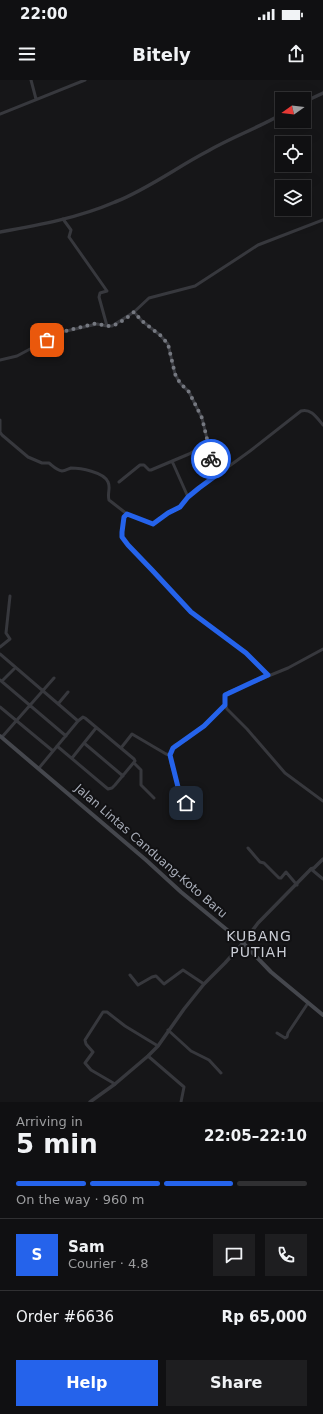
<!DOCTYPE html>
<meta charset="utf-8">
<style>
:root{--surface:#101012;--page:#1e1e20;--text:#f1f3f6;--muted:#9c9d9f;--line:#303032;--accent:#2563eb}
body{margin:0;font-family:"DejaVu Sans",sans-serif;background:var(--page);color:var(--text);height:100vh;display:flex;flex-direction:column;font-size:15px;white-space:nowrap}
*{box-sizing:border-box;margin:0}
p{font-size:13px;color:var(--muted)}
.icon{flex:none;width:22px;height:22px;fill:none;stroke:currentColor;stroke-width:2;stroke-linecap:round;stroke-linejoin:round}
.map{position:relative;height:1022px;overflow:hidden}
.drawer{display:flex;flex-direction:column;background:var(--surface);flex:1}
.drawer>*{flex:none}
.needle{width:26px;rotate:256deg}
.tools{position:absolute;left:275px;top:12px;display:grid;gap:8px}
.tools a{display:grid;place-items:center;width:36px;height:36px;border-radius:0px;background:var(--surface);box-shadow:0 4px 16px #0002,0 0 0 1px var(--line);font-size:20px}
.pin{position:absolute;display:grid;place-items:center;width:34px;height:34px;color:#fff;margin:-17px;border-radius:8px;box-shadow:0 2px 6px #0006}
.courier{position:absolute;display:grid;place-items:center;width:40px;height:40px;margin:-20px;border:3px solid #2563eb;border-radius:50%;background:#fff;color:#222;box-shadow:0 1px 5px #0007}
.overview em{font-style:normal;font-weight:700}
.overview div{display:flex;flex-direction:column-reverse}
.overview{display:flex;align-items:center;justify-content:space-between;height:68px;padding:0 16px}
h1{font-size:26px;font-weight:700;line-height:30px}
.bar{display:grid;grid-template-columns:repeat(4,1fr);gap:6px 4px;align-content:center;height:48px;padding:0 16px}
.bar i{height:5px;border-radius:3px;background:var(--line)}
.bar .on{background:var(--accent)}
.bar p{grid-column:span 4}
.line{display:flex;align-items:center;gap:10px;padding:0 16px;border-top:1px solid var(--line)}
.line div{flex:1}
.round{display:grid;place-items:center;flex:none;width:42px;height:42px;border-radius:0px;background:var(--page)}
.action{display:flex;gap:8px;margin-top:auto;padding:8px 16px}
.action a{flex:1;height:46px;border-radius:0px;background:var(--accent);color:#fff;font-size:16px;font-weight:700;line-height:46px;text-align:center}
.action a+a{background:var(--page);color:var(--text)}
.status{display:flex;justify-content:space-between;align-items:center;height:28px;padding:0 20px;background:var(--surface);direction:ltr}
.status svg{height:11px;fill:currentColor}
header{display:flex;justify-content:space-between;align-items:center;height:52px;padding:0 16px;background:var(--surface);font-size:18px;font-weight:700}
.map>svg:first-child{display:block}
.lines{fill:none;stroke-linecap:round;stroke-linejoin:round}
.minor{stroke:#37383d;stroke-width:3}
.tertiary{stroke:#37383d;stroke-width:3.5}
.secondary{stroke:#45474d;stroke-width:4}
.done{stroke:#757880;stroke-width:4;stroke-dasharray:0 7.2}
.route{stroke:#2563eb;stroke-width:5}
.labels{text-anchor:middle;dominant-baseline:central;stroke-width:4;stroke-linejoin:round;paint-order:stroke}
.street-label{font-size:12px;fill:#a8adb8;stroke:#111113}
.quarter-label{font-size:14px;letter-spacing:1px;fill:#c9ccd4;stroke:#111113}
</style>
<div class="status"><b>22:00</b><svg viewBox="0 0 49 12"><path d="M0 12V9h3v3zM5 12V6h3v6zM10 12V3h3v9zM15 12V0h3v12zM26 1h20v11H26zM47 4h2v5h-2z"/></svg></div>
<header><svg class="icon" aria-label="menu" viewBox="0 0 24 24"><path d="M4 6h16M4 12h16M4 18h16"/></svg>Bitely<svg class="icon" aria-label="share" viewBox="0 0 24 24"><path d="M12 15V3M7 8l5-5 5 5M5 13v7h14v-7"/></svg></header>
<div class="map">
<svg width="323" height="1022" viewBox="0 0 323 1022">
<rect width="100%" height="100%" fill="#161618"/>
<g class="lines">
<path class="minor" d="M31,0L36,19
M0,34L85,0
M63,139L71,150L69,157L107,211L100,213L99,217L107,246
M134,232L142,241L160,255L168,264L175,294L180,303L189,312L202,338L208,363V372L218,394
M0,280L17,276L62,252L97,244L107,246H112L134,232L149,218L195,206L258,165L323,140
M0,340V352L2,355L28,377L42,383H49C53,386 56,390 62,391C65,391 68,389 71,388C80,388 104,392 108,402C111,408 107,413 109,420L127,434L153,444L168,433L179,427L188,417L199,408L250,371L301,331C311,328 317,338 323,345
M172,381L188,417
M119,402L140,385H144L149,390H151L189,374L208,363
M127,434L124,437L122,452V457L128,465L152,489L191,532L246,573L268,595
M0,567L10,559L6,553L10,516
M323,569L288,588L229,612L225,615C223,620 225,625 227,629L247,649L285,693L323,721
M0,574L78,641
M0,600L66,656
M2,601L15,588
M58,624L68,612
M0,627L53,671
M2,657L54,598
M84,663L123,696
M121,668L132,654L166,674L170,675L175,665L186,660L204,645L225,625
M170,675L171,683L178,707L185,716V723L190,733
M72,678L96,648
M134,683L141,690V705L154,718
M39,688L78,641L83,637L85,638L134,679L135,681L115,705L112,708L108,709L57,666
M248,768L260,782L264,783L279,798H281L286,792L297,805
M311,789L323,799
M130,895L138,905L152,897L156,896L164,904L183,890L204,904
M168,950L191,971L209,980L221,993
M277,953L285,958L287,957L288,953L308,923
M148,976L184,1007L181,1022
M115,1004L91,990L85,983L93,972L86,964L85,960L103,932H107L125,946L158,966"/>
<path class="tertiary" d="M304,22L323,13
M0,152C39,145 78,138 115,122C148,109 177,87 208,71C232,57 258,48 282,34
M90,1022L115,1004L148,976L158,966L184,929L204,904L225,883L243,863L258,843L311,789L314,788L323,779"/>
<path class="secondary" d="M0,656L146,780L181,812L243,863L271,892L323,935"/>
</g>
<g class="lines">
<path class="done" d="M47,260L62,252L93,244C99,243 103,246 109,246C117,246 128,237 134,232L142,241L160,255L168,264L175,294L180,303L189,312L202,338L208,363V372L211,379"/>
<path class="route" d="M186,723L185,716L178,707L170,675L173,668L204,646L225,625V615L268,595L246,573L191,532L152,490L128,465L122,457V452L124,437L127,434L153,444L168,433L180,427L188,417L199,408L218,394L211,379"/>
</g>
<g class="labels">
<g class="street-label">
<text transform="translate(151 771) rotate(41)">Jalan Lintas Canduang-Koto Baru</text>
</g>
<g class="quarter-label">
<text x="259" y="856">KUBANG<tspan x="259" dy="16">PUTIAH</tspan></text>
</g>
</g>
</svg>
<div class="tools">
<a><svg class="needle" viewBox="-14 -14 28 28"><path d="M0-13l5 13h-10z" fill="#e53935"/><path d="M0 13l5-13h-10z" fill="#9c9d9f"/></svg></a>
<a><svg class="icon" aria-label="locate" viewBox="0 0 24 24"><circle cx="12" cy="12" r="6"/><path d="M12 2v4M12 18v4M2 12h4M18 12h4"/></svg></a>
<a><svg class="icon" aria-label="layers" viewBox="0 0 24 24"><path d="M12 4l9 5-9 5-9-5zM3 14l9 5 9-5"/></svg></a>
</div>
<div class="pin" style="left:47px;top:260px;background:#ea580c"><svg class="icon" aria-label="bag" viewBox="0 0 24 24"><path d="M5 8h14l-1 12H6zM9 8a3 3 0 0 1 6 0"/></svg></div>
<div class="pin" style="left:186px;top:723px;background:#1f2937"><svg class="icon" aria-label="home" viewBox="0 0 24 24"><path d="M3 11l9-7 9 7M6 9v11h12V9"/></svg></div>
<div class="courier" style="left:211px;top:379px"><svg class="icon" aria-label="bike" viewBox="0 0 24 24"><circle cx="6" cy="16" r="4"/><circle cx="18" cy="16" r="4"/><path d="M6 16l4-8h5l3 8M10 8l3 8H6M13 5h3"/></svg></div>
</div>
<section class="drawer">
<div class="overview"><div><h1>5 min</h1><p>Arriving in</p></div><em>22:05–22:10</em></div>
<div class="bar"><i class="on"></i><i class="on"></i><i class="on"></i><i></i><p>On the way · 960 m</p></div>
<div class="line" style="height:72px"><b class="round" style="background:var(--accent);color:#fff">S</b><div><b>Sam</b><p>Courier · 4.8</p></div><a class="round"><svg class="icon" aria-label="chat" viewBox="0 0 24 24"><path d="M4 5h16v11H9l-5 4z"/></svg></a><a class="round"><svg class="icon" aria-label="phone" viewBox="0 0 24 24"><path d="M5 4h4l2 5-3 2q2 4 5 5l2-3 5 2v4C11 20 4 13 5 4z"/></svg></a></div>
<div class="line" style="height:52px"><div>Order #6636</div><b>Rp 65,000</b></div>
<div class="action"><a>Help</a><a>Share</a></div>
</section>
